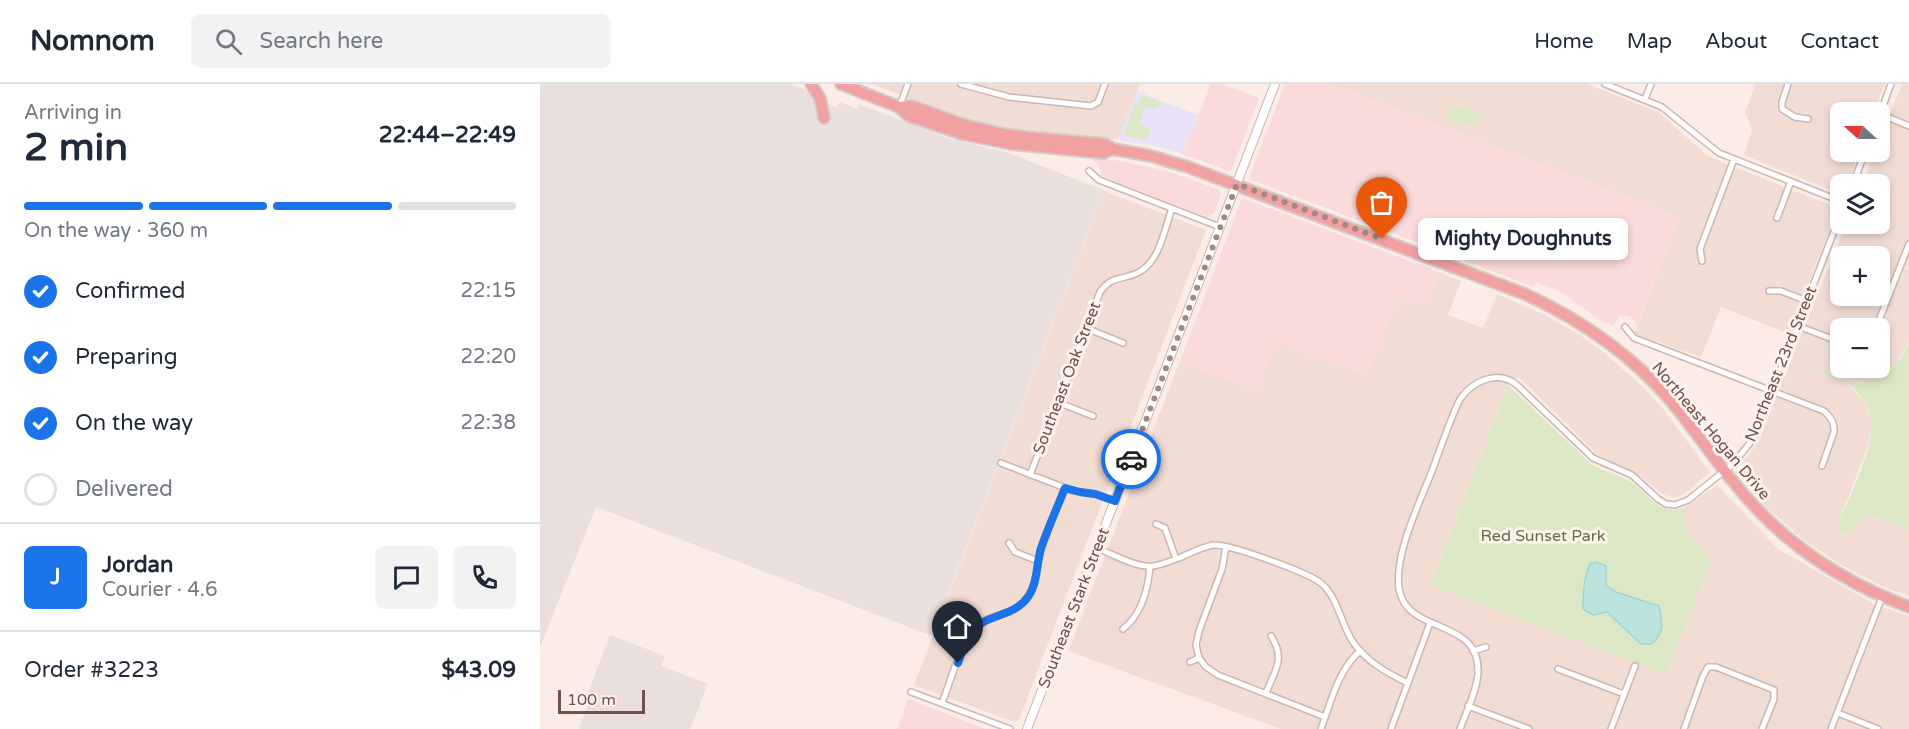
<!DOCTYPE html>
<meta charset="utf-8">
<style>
:root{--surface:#fff;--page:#f2f2f3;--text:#1f2937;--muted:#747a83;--line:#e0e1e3;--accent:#1a73e8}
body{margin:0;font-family:"Varela Round",sans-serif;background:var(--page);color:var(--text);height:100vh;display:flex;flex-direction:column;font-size:22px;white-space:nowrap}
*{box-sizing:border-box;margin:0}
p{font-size:20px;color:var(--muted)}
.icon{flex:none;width:33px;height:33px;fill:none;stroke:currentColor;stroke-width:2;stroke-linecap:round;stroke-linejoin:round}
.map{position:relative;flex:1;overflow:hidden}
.sheet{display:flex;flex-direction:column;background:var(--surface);width:540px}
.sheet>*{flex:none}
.needle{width:39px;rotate:291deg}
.tools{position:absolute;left:1290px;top:18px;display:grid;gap:12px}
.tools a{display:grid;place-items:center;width:60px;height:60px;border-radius:9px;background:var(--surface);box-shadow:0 3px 9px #0003;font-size:30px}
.scale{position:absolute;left:18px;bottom:15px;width:87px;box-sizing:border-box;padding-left:6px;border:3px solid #72504c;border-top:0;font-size:16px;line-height:21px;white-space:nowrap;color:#72504c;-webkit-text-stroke:4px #fef2ec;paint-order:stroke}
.pin{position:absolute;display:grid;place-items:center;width:51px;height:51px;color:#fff;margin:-62px -26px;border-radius:50% 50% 50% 0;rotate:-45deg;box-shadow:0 0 6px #0007}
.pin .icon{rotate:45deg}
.courier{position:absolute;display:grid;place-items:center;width:60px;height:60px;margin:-30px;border:4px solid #1a73e8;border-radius:50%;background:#fff;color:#222;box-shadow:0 2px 8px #0007}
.bubble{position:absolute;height:42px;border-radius:9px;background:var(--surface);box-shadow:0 3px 9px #0003;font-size:20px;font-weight:700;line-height:42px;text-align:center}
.overview em{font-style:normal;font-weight:700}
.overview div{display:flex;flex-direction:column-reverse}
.overview{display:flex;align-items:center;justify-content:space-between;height:102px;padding:0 24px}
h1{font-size:39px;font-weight:700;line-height:45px}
.bar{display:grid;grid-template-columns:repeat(4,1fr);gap:9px 6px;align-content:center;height:72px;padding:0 24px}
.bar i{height:8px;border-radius:4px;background:var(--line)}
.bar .on{background:var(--accent)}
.bar p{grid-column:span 4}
.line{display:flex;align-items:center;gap:15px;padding:0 24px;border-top:2px solid var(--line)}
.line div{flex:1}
.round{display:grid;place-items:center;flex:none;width:63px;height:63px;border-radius:9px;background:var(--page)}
ol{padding:0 24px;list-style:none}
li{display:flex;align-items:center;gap:18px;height:66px}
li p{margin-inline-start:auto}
li .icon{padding:6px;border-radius:50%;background:var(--accent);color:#fff;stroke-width:4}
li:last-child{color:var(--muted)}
li i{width:33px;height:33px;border:3px solid var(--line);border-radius:50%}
header{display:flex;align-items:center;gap:36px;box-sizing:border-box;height:84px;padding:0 30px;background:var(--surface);border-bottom:2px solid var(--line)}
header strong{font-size:28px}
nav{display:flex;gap:33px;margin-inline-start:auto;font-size:21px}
.search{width:420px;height:54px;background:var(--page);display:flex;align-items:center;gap:15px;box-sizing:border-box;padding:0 21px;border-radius:9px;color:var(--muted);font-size:22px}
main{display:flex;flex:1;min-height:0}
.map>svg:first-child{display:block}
.residential{fill:#f2ddd5;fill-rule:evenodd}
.commercial{fill:#fadbda}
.industrial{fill:#e9dfdc}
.education{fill:#eae2f7}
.green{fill:#dce8c5}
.water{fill:#bbe3de;stroke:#a2d4cf;stroke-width:1.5}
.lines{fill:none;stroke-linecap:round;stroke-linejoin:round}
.street-casing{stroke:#ceb5b0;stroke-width:8}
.secondary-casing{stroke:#d0b3ad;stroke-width:10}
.highway-casing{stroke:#d5cac9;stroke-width:14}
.street{stroke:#fff;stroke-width:5}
.secondary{stroke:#fff;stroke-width:8}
.highway{stroke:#f1a1a1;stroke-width:10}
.done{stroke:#a28782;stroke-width:6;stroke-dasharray:0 10.8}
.route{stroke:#1a73e8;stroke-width:8}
.labels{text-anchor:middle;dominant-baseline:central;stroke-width:6;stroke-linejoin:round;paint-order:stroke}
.street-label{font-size:16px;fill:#72504c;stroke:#fef2ec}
.park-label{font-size:16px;fill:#5d7242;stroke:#fef2ec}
</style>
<header>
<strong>Nomnom</strong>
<div class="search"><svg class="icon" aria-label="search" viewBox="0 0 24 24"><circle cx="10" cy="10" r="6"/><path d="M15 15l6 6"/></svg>Search here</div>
<nav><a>Home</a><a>Map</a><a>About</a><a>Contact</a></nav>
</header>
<main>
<section class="sheet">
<div class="overview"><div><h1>2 min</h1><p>Arriving in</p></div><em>22:44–22:49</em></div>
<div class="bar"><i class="on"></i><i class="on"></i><i class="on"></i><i></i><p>On the way · 360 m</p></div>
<ol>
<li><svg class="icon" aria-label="check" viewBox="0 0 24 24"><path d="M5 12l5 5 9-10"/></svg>Confirmed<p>22:15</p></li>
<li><svg class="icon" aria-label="check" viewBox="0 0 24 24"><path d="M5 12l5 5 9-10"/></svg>Preparing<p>22:20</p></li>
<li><svg class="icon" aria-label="check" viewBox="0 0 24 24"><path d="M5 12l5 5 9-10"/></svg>On the way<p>22:38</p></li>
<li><i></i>Delivered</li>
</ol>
<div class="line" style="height:108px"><b class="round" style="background:var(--accent);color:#fff">J</b><div><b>Jordan</b><p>Courier · 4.6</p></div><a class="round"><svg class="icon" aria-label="chat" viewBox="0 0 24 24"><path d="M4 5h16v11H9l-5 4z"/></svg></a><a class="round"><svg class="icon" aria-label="phone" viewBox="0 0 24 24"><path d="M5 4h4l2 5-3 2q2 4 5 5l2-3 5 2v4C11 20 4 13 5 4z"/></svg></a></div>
<div class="line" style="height:78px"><div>Order #3223</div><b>$43.09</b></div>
</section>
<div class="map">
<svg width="1369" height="645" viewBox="0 0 1369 645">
<rect width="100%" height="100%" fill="#fbede6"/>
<path class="residential" d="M332,0H600L578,56L461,43L412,31Z
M789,0H1047L1118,28L1167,71L1184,79L1298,124L1249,250L1181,223L1161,273L1094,250L1139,133Z
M1216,0H1345L1334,28H1300V68H1320L1307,100H1300V110L1204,71L1212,46L1205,28Z
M1362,0H1369V258L1356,280L1341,293L1327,298L1308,297L1277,285L1276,287L1307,299L1324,318L1331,336V347L1327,364L1296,445L1307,452L1326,429L1369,446V512L1348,505L1301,481L1261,454L1222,419L1197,387L1219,357L1306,140H1340V100H1322L1335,68H1340V55ZM1300,172H1340V212H1300ZM1300,244H1340V284H1300Z
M564,107L666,146L479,636L474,638L374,601Z
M899,188L921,197L908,231L943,244L957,210L1003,230L1037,249L1062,267L1105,305L1123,325L1170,388L1142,412L1135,414L1122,410L1095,388L1064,375L1057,370L979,293L968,301L891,501L1171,476L1143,444L1144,424L1177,401L1238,465L1334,520L1369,532V645H741L528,567L640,277L717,306L736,257L827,291L858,211L886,222Z"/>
<path class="commercial" d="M671,0H682L719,14L692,85L689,87L643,70Z
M745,0H789L1139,133L1096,243L1095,237L1089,232H1080L1073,241L1058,235L1021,208L996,198L994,203L712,96L710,93L711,89Z
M549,74L582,77L627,87L677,105L681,109L680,113L674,129L667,133L562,92L558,79Z
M702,114L899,188L886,222L858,212L827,291L736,258L717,306L640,277Z
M368,615L446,645H357Z"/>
<path class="industrial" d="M0,0H251L269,7L272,10L271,13L296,23L300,18L317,25L319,20L407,54L466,68L564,106L392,552L56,423L0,563Z
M70,551L125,572L121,582L168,600L150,645H39L50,616L46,614Z"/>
<path class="education" d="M597,7L658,31L643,70L611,61L578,56Z"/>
<path class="green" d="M602,11L625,19L612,25L606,22L599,40L611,45L605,56L584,51L595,18L599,19Z
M910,22L941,27L938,42L907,37Z
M1369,258V446L1326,429L1307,452L1296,445C1307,419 1335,363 1331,336C1329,323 1317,305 1306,299C1296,294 1285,291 1275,287L1276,284C1286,288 1297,294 1307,297C1336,304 1359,283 1369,258Z
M968,301L1051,380L1058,384L1090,397L1120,423L1133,426L1144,424L1143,444L1171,476L1126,590L891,501Z"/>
<path class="water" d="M1055,478L1066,482V501L1076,508L1119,522C1122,539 1126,548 1111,560H1101L1067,528L1053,531L1043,525C1043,511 1044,492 1050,480Z"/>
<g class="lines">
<g class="street-casing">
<path id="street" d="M421,0L469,13L551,22L558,18L565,0
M1065,0L1122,23L1179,69L1300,117
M1248,0L1242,18V25L1255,33L1268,35
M1351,0L1340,30L1369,42
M1105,15L1111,0
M359,23L368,0
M549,87L559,96L680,143
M1313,100L1325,68
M1237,134L1251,97
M1162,177L1160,165L1194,75
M1229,207H1241L1267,217
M1258,242L1300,258
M1085,243L1094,254L1284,327C1291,333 1295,339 1294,348L1282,382
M546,244L583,259
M1336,244L1369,160
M517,318L553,332
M461,379L533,407L555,410L575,417
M490,391L560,208C572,190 585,197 601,187C620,175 625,144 632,124
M616,440L625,444L636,475
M469,459L475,468L498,477
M686,463L682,485L659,547L656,561L659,574L666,583L678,591L785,633
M557,464C572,470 597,484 613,482C622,481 630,477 639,474C650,469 662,463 673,461C691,460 755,485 773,494C798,506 799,538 813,558C827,578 847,589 868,599
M583,545C601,531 608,505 610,483
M933,567L946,563
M650,578L659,574
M1018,585L1084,610
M371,608L470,645
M726,609C735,586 746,575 731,552
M402,619C410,599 422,554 438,541C455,528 474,533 488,512C498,497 496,480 502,464C508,444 517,424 525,404
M928,622L989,645
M1298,629L1338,645
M781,645C791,618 798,586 820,567
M851,645L890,539
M920,645C926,628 937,607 938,589C940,532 867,552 859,505C854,471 879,420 892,387C901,363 909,338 920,315C933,297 958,285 977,301L1053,374L1092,391L1118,415L1126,420L1135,421L1148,416L1193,380L1214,354L1300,132
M1071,645L1095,582
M1144,645L1163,592L1168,583H1176L1234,606V615L1222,645
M1291,645L1342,513"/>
</g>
<g class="secondary-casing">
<path id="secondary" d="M487,645L735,0"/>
</g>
<g class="highway-casing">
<path id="highway" d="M271,0L280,14L284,34
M301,0L359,23L369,32L422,50L472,60L563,69L573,65
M359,23L372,22L422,40L458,49L485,53L565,60L573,65L611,72L648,83L985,210C1041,236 1090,269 1130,316C1161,353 1187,395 1221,429C1263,472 1313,502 1369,523"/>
</g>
<use href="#street" class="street"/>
<use href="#secondary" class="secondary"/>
<use href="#highway" class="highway"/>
</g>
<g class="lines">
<path class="done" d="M591,375L697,100L842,155"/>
<path class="route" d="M418,579C422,568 425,554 433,546C449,529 474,533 488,513C498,499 496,481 501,464C508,444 517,424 525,404L540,408L555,410L575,417L591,375"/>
</g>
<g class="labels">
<g class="street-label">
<text transform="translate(1241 280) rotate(-68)">Northeast 23rd Street</text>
<text transform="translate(527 294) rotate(-69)">Southeast Oak Street</text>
<text transform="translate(1171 347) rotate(50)">Northeast Hogan Drive</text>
<text transform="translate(534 524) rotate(-69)">Southeast Stark Street</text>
</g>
<g class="park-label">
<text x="1003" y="452">Red Sunset Park</text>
</g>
</g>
</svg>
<div class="tools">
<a><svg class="needle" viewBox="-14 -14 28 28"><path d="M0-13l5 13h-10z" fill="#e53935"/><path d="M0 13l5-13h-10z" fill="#747a83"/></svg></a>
<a><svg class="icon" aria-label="layers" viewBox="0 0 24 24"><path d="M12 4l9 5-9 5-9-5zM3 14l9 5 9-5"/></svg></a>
<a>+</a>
<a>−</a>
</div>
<div class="scale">100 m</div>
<div class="pin" style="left:842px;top:155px;background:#ea580c"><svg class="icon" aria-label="bag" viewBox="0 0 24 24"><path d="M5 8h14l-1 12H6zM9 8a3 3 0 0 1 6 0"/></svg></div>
<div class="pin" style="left:418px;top:579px;background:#1f2937"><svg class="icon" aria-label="home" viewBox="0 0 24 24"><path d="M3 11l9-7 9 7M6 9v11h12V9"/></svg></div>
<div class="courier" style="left:591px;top:375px"><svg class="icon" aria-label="car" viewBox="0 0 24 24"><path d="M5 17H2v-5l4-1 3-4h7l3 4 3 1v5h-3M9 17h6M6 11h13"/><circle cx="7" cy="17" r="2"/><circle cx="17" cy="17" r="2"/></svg></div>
<div class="bubble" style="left:878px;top:134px;width:210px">Mighty Doughnuts</div>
</div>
</main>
